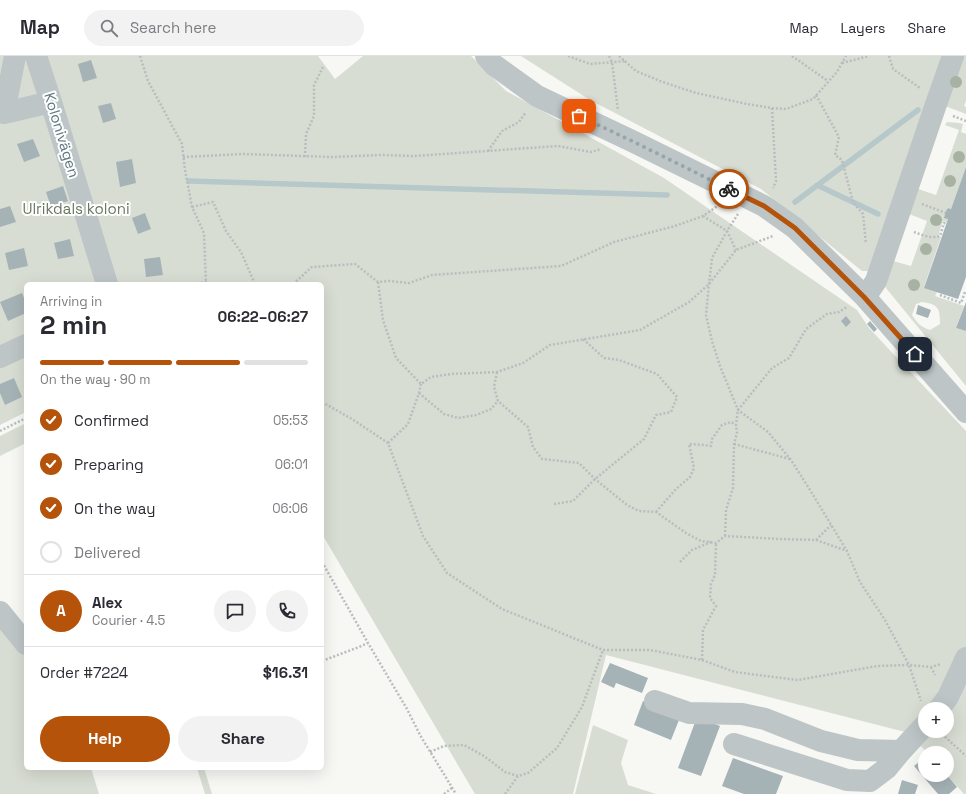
<!DOCTYPE html>
<meta charset="utf-8">
<style>
:root{--surface:#fff;--page:#f2f2f3;--text:#2b2b33;--muted:#7c7c81;--line:#e1e1e2;--accent:#b45309}
body{margin:0;font-family:"Space Grotesk",sans-serif;background:var(--page);color:var(--text);height:100vh;display:flex;flex-direction:column;font-size:15px;white-space:nowrap}
*{box-sizing:border-box;margin:0}
p{font-size:13px;color:var(--muted)}
.icon{flex:none;width:22px;height:22px;fill:none;stroke:currentColor;stroke-width:2;stroke-linecap:round;stroke-linejoin:round}
.map{position:relative;flex:1;overflow:hidden}
.panel{position:absolute;left:24px;top:226px;width:300px;height:488px;display:flex;flex-direction:column;background:var(--surface);border-radius:6px;box-shadow:0 4px 16px #0002}
.panel>*{flex:none}
.buttons{position:absolute;left:918px;top:646px;display:grid;gap:8px}
.buttons a{display:grid;place-items:center;width:36px;height:36px;border-radius:50%;background:var(--surface);box-shadow:0 4px 16px #0002;font-size:20px}
.pin{position:absolute;display:grid;place-items:center;width:34px;height:34px;color:#fff;margin:-17px;border-radius:8px;box-shadow:0 2px 6px #0006}
.courier{position:absolute;display:grid;place-items:center;width:40px;height:40px;margin:-20px;border:3px solid #b45309;border-radius:50%;background:#fff;color:#222;box-shadow:0 1px 5px #0007}
.overview em{font-style:normal;font-weight:600}
.overview div{display:flex;flex-direction:column-reverse}
.overview{display:flex;align-items:center;justify-content:space-between;height:68px;padding:0 16px}
h1{font-size:26px;font-weight:600;line-height:30px}
.bar{display:grid;grid-template-columns:repeat(4,1fr);gap:6px 4px;align-content:center;height:48px;padding:0 16px}
.bar i{height:5px;border-radius:3px;background:var(--line)}
.bar .current{background:var(--accent)}
.bar p{grid-column:span 4}
.line{display:flex;align-items:center;gap:10px;padding:0 16px;border-top:1px solid var(--line)}
.line div{flex:1}
.round{display:grid;place-items:center;flex:none;width:42px;height:42px;border-radius:21px;background:var(--page)}
ol{padding:0 16px;list-style:none}
li{display:flex;align-items:center;gap:12px;height:44px}
li p{margin-inline-start:auto}
li .icon{padding:4px;border-radius:50%;background:var(--accent);color:#fff;stroke-width:4}
li:last-child{color:var(--muted)}
li i{width:22px;height:22px;border:2px solid var(--line);border-radius:50%}
.primary-button{display:flex;gap:8px;margin-top:auto;padding:8px 16px}
.primary-button a{flex:1;height:46px;border-radius:24px;background:var(--accent);color:#fff;font-size:16px;font-weight:600;line-height:46px;text-align:center}
.primary-button a+a{background:var(--page);color:var(--text)}
header{display:flex;align-items:center;gap:24px;box-sizing:border-box;height:56px;padding:0 20px;background:var(--surface);border-bottom:1px solid var(--line)}
header strong{font-size:19px}
nav{display:flex;gap:22px;margin-inline-start:auto;font-size:14px}
.search{width:280px;height:36px;background:var(--page);display:flex;align-items:center;gap:10px;box-sizing:border-box;padding:0 14px;border-radius:22px;color:var(--muted);font-size:15px}
.map>svg:first-child{display:block}
.green{fill:#d8ddd3;fill-rule:evenodd}
.lines{fill:none;stroke-linecap:round;stroke-linejoin:round}
.stream{stroke:#b6c8ca;stroke-width:5.5}
.building{fill:#a6b3b6}
.path{stroke:#b8bdbf;stroke-width:2.5;stroke-dasharray:2 2;stroke-linecap:butt}
.minor{stroke:#bdc5c7;stroke-width:22}
.tree{fill:#a8b2a2}
.done{stroke:#95a5a9;stroke-width:4;stroke-dasharray:0 7.2}
.route{stroke:#b45309;stroke-width:5}
.labels{text-anchor:middle;dominant-baseline:central;stroke-width:4;stroke-linejoin:round;paint-order:stroke}
.street-label{font-size:15px;fill:#607981;stroke:#fff}
.park-label{font-size:15px;fill:#68795f;stroke:#fff}
</style>
<header>
<strong>Map</strong>
<div class="search"><svg class="icon" aria-label="search" viewBox="0 0 24 24"><circle cx="10" cy="10" r="6"/><path d="M15 15l6 6"/></svg>Search here</div>
<nav><a>Map</a><a>Layers</a><a>Share</a></nav>
</header>
<div class="map">
<svg width="966" height="738" viewBox="0 0 966 738">
<rect width="100%" height="100%" fill="#f7f7f4"/>
<path class="green" d="M0,0H106L111,14L106,0H318L335,23L363,0H471L506,35L664,122L857,254L869,272L966,375V738H964L947,719V697H928L917,687L909,677L606,599L573,738H475L322,478V228H26V356L0,369ZM925,653H947V675H925Z
M521,0H948L868,215H862L761,133L590,44Z
M958,0H966V45L964,50L966,51V58L945,50Z
M947,66L959,67L963,68L961,76L966,78V111L951,153L948,152C946,157 949,161 947,166L943,165L938,180L941,181L924,231L937,236L935,240L964,250L956,272L966,275V330L886,232L885,229L893,205L911,210L927,165L909,158L918,133L936,139L959,74L945,69ZM922,246C939,248 940,253 940,268L930,274C921,271 917,267 912,259L916,248Z
M26,367V387L0,400V380Z
M0,563L26,597V712H91L99,738H0Z
M593,669L628,684L621,707L628,729L656,738H575Z
M197,712H204L212,738H205Z"/>
<g class="lines">
<path class="stream" d="M189,125L667,139
M817,129L878,158
M795,146L918,54"/>
</g>
<path class="building" d="M91,4L97,22L83,26L78,8Z
M111,47L116,63L103,67L98,50Z
M33,83L40,100L24,106L17,88Z
M132,103L136,127L120,131L116,106Z
M966,111V221L958,243L924,232L948,163L944,162L946,155L948,152L951,153Z
M63,130L68,145L51,151L46,136Z
M10,150L16,166L0,171V153Z
M145,157L151,173L138,178L132,162Z
M70,183L74,200L58,203L54,187Z
M24,192L28,210L9,214L5,197Z
M160,201L163,219L146,221L144,203Z
M22,237L26,247V257L8,265L0,246Z
M966,246V275L956,272Z
M918,249L931,254L928,262L916,258Z
M846,260L851,266L846,271L841,265Z
M870,265L877,273L874,276L867,268Z
M14,322L22,341L5,349L0,337V328Z
M610,607L648,622L642,637L616,627L614,632L601,626Z
M643,645L681,659L671,684L634,669Z
M697,661L720,670L701,720L678,712Z
M925,701V719H947L957,731L949,738H938L914,710Z
M733,702L783,720L776,738H744L722,730Z
M902,724L918,729L915,738H898Z"/>
<g class="lines">
<path class="path" d="M140,0L148,25L182,88L185,114L192,151L204,177L206,228
M568,0L590,8L626,5
M609,0L612,6L618,55
M619,0L636,15L660,25L696,37L747,48L772,52L786,53L813,43L837,16L846,0
M792,0L828,25
M889,0L893,13L920,32
M842,7L869,0
M816,39L839,81L835,99L842,104L853,146L863,158L866,188
M772,52L776,125L773,132
M953,60L966,65
M488,95L502,75L519,66L526,56
M183,101L243,98L332,101L381,99L415,100L558,90L591,96L601,93
M305,101L306,78L314,60V29L323,11
M922,148L946,157
M192,151L213,146L226,175L241,196L255,228
M738,158L727,175L712,202L709,228L706,259L712,285L720,310L738,354L768,376L791,404L810,434L847,495L860,526L885,564L909,609L921,645
M703,160L727,175L736,194
M914,176C922,179 932,183 940,180L944,167L946,168
M378,226L383,264L396,302L421,328L431,321L451,318L497,316L523,307L550,289L640,274L689,246L709,228L736,194L773,180
M189,228L207,226
M293,228L312,211L355,208L378,226L389,225L409,227L432,219L561,210L614,186L675,170L703,160L719,149
M940,239L961,247L965,236
M497,316L494,331L498,345L528,371L533,391L542,403L579,407L595,423L627,449L639,455L656,456L686,477L701,485L716,487L725,480L780,483L816,484L847,495
M419,337L444,358L458,362L476,359L491,353L498,345
M322,346L352,363L388,387L423,480L447,517L502,553L603,594H650L702,604L735,616L798,624L877,610L909,609L931,611L941,608
M0,375L26,362
M388,387L408,368L419,337L421,328
M734,388L790,403
M554,448L573,445L595,423L644,383L656,359L671,356L677,341L657,318L619,304L604,302L583,283
M656,456L676,433L690,421L694,412L689,388L704,389L711,390L712,383L722,369L731,366L736,369L738,354L772,312L789,302L806,273L827,258L839,256L847,251
M725,480L726,454L733,432L734,388L737,377L736,369
M816,484L831,469
M322,506L368,587L407,653L420,679L456,738
M680,506L692,494L711,486
M702,604L703,574L716,550L710,542L711,528L715,519L716,487
M322,605L359,591L368,587
M931,611L935,619
M942,678L966,700
M430,696L444,690L464,689L484,700L505,716L518,720L528,717L557,692L582,651L603,594
M444,738L452,732
M505,738L518,720"/>
<path class="minor" d="M15,0L4,57L51,46
M36,0L51,46L107,228
M486,0L494,9L537,40L632,85L764,150L795,172L865,241L966,356
M865,241L876,225L934,54L953,0
M0,301L26,289
M0,556L26,588
M655,645L689,657L742,658L765,663L821,685L858,694L901,695L887,712L870,725L847,724L734,688
M939,653L948,641L966,602
M901,695L925,669"/>
</g>
<g class="tree">
<circle cx="956" cy="26" r="6"/>
<circle cx="959" cy="101" r="6"/>
<circle cx="950" cy="125" r="6"/>
<circle cx="936" cy="164" r="6"/>
<circle cx="926" cy="193" r="6"/>
<circle cx="914" cy="229" r="6"/>
</g>
<g class="lines">
<path class="done" d="M579,60L632,85L729,133"/>
<path class="route" d="M729,133L764,150L795,172L864,241L915,298"/>
</g>
<g class="labels">
<g class="street-label">
<text transform="translate(62 79) rotate(73)">Kolonivägen</text>
</g>
<g class="park-label">
<text x="76" y="152">Ulrikdals koloni</text>
</g>
</g>
</svg>
<div class="buttons">
<a>+</a>
<a>−</a>
</div>
<div class="pin" style="left:579px;top:60px;background:#ea580c"><svg class="icon" aria-label="bag" viewBox="0 0 24 24"><path d="M5 8h14l-1 12H6zM9 8a3 3 0 0 1 6 0"/></svg></div>
<div class="pin" style="left:915px;top:298px;background:#1f2937"><svg class="icon" aria-label="home" viewBox="0 0 24 24"><path d="M3 11l9-7 9 7M6 9v11h12V9"/></svg></div>
<div class="courier" style="left:729px;top:133px"><svg class="icon" aria-label="bike" viewBox="0 0 24 24"><circle cx="6" cy="16" r="4"/><circle cx="18" cy="16" r="4"/><path d="M6 16l4-8h5l3 8M10 8l3 8H6M13 5h3"/></svg></div>
<section class="panel">
<div class="overview"><div><h1>2 min</h1><p>Arriving in</p></div><em>06:22–06:27</em></div>
<div class="bar"><i class="current"></i><i class="current"></i><i class="current"></i><i></i><p>On the way · 90 m</p></div>
<ol>
<li><svg class="icon" aria-label="check" viewBox="0 0 24 24"><path d="M5 12l5 5 9-10"/></svg>Confirmed<p>05:53</p></li>
<li><svg class="icon" aria-label="check" viewBox="0 0 24 24"><path d="M5 12l5 5 9-10"/></svg>Preparing<p>06:01</p></li>
<li><svg class="icon" aria-label="check" viewBox="0 0 24 24"><path d="M5 12l5 5 9-10"/></svg>On the way<p>06:06</p></li>
<li><i></i>Delivered</li>
</ol>
<div class="line" style="height:72px"><b class="round" style="background:var(--accent);color:#fff">A</b><div><b>Alex</b><p>Courier · 4.5</p></div><a class="round"><svg class="icon" aria-label="chat" viewBox="0 0 24 24"><path d="M4 5h16v11H9l-5 4z"/></svg></a><a class="round"><svg class="icon" aria-label="phone" viewBox="0 0 24 24"><path d="M5 4h4l2 5-3 2q2 4 5 5l2-3 5 2v4C11 20 4 13 5 4z"/></svg></a></div>
<div class="line" style="height:52px"><div>Order #7224</div><b>$16.31</b></div>
<div class="primary-button"><a>Help</a><a>Share</a></div>
</section>
</div>
